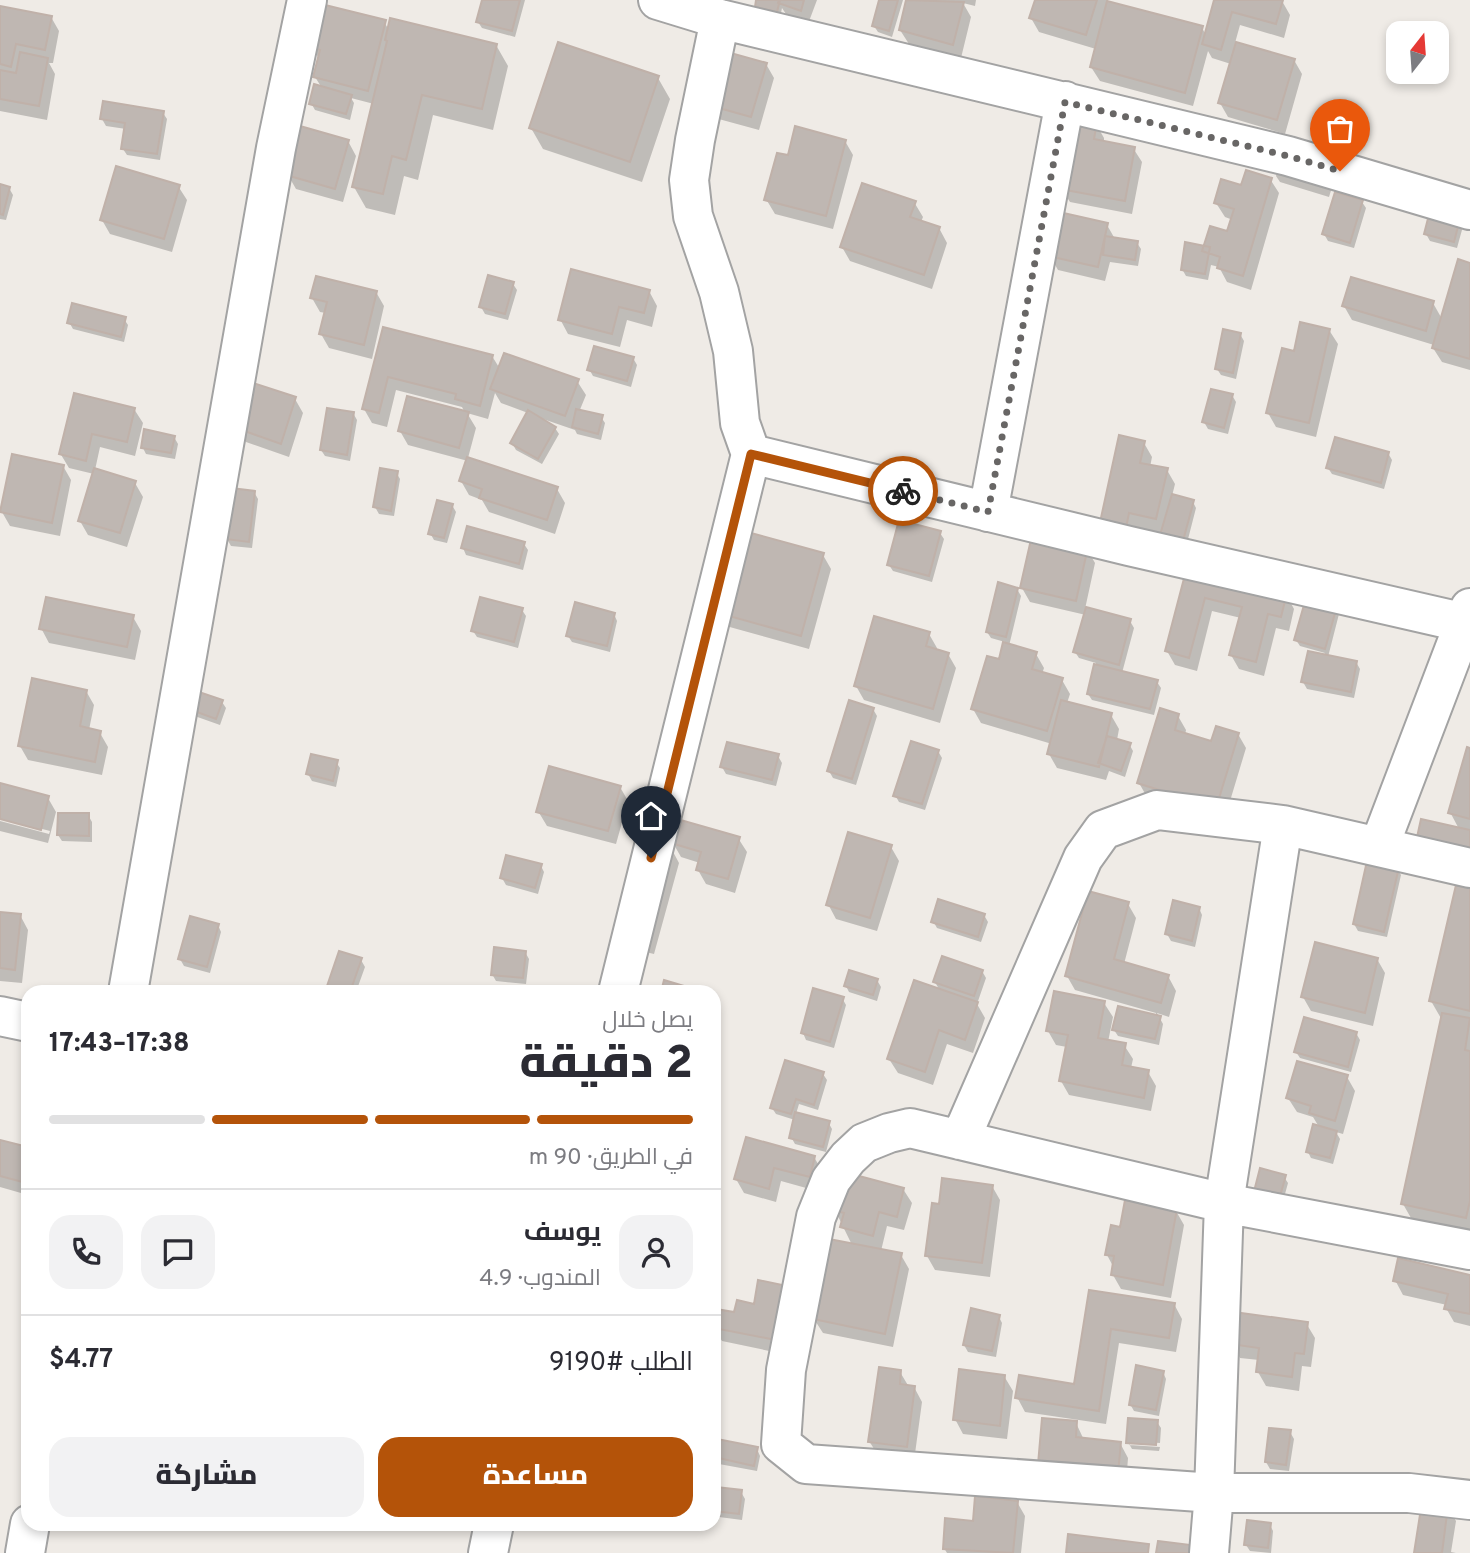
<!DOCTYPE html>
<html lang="ar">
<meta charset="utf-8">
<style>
:root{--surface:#fff;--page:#f2f2f3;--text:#2b2b33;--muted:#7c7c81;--line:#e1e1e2;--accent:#b45309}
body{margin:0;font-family:Overpass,Cairo,sans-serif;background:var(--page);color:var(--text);direction:rtl;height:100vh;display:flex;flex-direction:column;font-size:26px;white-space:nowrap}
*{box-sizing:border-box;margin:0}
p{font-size:23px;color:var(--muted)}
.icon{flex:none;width:38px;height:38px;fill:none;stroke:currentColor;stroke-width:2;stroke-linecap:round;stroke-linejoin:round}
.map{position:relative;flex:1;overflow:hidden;direction:ltr}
.side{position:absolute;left:21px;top:985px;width:700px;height:546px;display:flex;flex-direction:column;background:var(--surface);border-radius:21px;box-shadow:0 4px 10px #0003;direction:rtl}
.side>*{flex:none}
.needle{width:46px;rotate:17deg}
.tools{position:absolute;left:1386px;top:21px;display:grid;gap:14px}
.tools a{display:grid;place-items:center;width:63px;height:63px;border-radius:14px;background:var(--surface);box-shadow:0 4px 10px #0003;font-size:35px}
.pin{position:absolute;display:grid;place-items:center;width:60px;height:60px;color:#fff;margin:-72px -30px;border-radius:50% 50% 50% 0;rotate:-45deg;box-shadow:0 0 7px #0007}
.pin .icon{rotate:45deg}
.courier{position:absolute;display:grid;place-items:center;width:70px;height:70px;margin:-35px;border:5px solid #b45309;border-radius:50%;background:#fff;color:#222;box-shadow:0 2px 9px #0007}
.head em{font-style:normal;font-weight:800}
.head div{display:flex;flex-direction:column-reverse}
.head{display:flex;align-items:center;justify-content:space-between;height:119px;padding:0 28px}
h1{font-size:46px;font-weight:800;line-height:52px}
.bar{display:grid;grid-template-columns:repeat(4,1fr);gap:10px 7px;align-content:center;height:84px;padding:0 28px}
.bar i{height:9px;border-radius:5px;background:var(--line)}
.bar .on{background:var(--accent)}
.bar p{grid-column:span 4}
.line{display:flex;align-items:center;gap:18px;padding:0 28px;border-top:2px solid var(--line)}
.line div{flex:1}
.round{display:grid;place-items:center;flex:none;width:74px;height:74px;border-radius:21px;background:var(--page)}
.cta{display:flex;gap:14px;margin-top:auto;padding:14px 28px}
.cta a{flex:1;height:80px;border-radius:21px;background:var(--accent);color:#fff;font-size:28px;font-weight:800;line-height:80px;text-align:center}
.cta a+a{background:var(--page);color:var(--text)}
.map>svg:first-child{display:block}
.shadow{fill:#0003}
.building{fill:#bfb7b2;stroke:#c0b1a9;stroke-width:2}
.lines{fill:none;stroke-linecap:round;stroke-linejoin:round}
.street-casing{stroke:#a3a3a3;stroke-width:42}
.street{stroke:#fff;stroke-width:38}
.done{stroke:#686665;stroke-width:7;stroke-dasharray:0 12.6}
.route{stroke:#b45309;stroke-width:9}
</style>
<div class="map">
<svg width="1470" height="1553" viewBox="0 0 1470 1553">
<rect width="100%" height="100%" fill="#efebe6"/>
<path class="shadow" d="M484,0H525L515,37L482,28L478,22Z
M758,0H817L808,24L788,17L782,8L780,18L760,13L756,7Z
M881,0H903L892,37L878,32L874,26Z
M908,0H976L975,6L963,3L971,17L961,58L909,44L900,30Z
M1036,0H1108V3L1202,28L1206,35L1216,0L1282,1L1290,15L1284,38L1240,25L1235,43L1294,60L1302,74L1285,134L1228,117L1220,103L1231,64L1212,58L1208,51L1193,106L1100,81L1091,67L1096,49L1039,32L1031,18Z
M0,7L51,17L59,31L53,63H49L55,74L47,120L0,111Z
M384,22L389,30L496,45L508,66L493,130L433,115L418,180L404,176L395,215L366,208L354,187L374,104L351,98L354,103L350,120L315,110L311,103L322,88L315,77L319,59L312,46Z
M766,64L774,78L759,130L704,115Z
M658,78L670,99L642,182L543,149L531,128Z
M163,113L167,119L160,160L127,155L123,149L126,129L106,126L102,119Z
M1096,124L1104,138V142L1133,148L1142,162L1132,214L1070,202L1061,188Z
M348,141L356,156L343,202L296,189L288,175Z
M845,141L853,155L833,229L775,214L766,199L789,157Z
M1283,150L1337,171L1329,197L1280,182L1276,176Z
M1270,179L1279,193L1251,290L1227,282L1219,267L1211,265L1208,280L1186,276L1182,269L1205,248L1228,234L1233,220L1225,217L1216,203Z
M0,186L9,188L13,195L6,220L0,219Z
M178,186L187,200L172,252L110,234L102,220Z
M914,202L923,217L921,222L939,228L947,243L932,289L850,261L842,247Z
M1362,202L1366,208L1354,248L1328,241L1324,234Z
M1465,219L1457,248L1430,241L1426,234Z
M1107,225L1115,239L1137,243L1141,249L1138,266L1110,262L1105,281L1058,270L1050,256Z
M1470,265V370L1442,362L1433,348L1434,345L1352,320L1344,306L1433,303L1442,319Z
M513,284L517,290L508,320L485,314L481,307Z
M649,291L657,306L652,327L627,320L620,347L568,334L560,319Z
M376,292L384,306L372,359L329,348L321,334L326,313L320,312L312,298Z
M124,319L128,325L124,342L73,329L69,322Z
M385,329L492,356L500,369L577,381L586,395L579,412L601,417L605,423L601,440L577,434L575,430L543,419L542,420L555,428L559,434L542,464L516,450L512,443L528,413L501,403L495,393L488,419L467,413L476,428L468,458L557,489L565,503L555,534L489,512L482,500L469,495L461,481L468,461L408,445L400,431L465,413L462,407L396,390L387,427L372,423L364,409Z
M1329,330L1338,344L1316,437L1276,427L1268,413L1295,353Z
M1240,334L1244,341L1236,379L1221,375L1217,369Z
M633,358L637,365L631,387L593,376L589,369Z
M75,395L134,409L143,423L135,456L100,447L95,470L135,483L143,497L127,547L88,535L80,521L94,474L69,468L60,453Z
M1232,395L1236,402L1228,434L1208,429L1204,422Z
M295,399L303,413L289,457L246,442L237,428Z
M353,413L357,420L350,461L325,456L321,450Z
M174,437L178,444L175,459L146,454L143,448Z
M1144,443L1152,457L1150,467L1167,470L1175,484L1172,496L1193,502L1196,508L1186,547L1162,533L1136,527L1132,546L1109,541Z
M1388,453L1392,460L1384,489L1332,474L1328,468Z
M63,466L71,480L60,536L10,526L2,512Z
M396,472L400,479L394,516L379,514L375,507Z
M254,492L258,499L252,548L231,546L227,539Z
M452,505L456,512L447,543L434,540L430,533Z
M940,533L944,539L932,582L893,571L889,565Z
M524,544L528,550L523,570L466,555L463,548Z
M1087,549L1095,563L1085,609L1130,621L1134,628L1122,673L1157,682L1161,688L1154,715L1092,700L1088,694L1096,663L1079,658L1075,652L1086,615L1030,602L1022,588Z
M823,555L831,569L809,649L708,621Z
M1188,569L1286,594L1294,609L1289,631L1276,628L1264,676L1239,669L1231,655L1241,618L1212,611L1197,671L1175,665L1167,651Z
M1017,589L1021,596L1009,646L1036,654L1044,668L1042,674L1062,680L1070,694L1067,703L1111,715L1119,729L1117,740L1129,744L1133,751L1125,777L1109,771L1106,780L1057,768L1049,754L1052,744L981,723L973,709L1000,661L1005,642L991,638L987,632Z
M1307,600L1339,614L1328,657L1356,662L1360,669L1354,698L1307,689L1303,682L1325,653L1300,646L1296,640Z
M522,610L526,616L518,648L477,637L473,631Z
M614,614L617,621L610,652L572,642L568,636Z
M133,617L141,631L135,660L49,643L41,628Z
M929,634L937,648V651L948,654L956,668L940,723L864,700L856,686Z
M86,691L94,705L89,730L100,733L108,747L102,775L28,760L20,746Z
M222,702L226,708L220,725L189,714Z
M873,709L877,716L856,785L833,778L829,771Z
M1178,716L1186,730L1185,735L1212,743L1238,734L1246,748L1224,821L1147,797L1139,783Z
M1470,750V876L1459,829L1450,812Z
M938,751L942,758L925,810L899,802L895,795Z
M778,756L782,763L776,786L726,774L722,767Z
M336,762L340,768L336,787L312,781L308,774Z
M0,785L48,798L56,812L48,843L0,831V821L49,834L50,831L0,818Z
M620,787L628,801L616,844L547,826L538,811Z
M88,815L92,822V842L62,841L58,835Z
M738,838L747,852L735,893L706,884L698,870L700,863L681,857L673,843Z
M891,847L899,861L877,931L836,919L828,904Z
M671,848L679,863L654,954L629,948Z
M541,866L544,872L538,894L506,885L502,878Z
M1397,869L1401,875L1387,937L1358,931L1354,924Z
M1470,890V1237L1415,1225L1403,1204L1442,1020L1431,1001Z
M1128,904L1136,918L1124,964L1168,976L1176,991L1169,1017L1157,1013L1163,1024L1159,1045L1118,1036L1114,1030L1156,1016V1013L1075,990L1067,976Z
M1199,908L1202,915L1195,947L1171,941L1167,934Z
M0,913L20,915L28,930L22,983L0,981Z
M984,915L988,922L981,942L937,928L933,921Z
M218,925L221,932L210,973L184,966L180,959Z
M525,952L529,959L526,984L496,981L492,974Z
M340,953L361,960L365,967L356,992H327Z
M1377,959L1385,973L1373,1026L1311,1011L1303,997Z
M982,971L986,978L977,1004L985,1018L973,1053L947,1044L933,1085L898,1073L889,1059L940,991L935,982Z
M877,980L881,987L877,1001L849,992L846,986Z
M714,997L719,1004L716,1019L714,1018Z
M842,998L846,1005L834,1048L806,1040L803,1033Z
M1104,1003L1113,1017L1108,1042L1124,1045L1133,1059L1131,1068L1148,1072L1156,1086L1151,1111L1069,1095L1061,1081L1067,1047L1056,1045L1048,1031Z
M1356,1033L1360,1040L1351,1072L1300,1058L1296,1052Z
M823,1074L827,1080L818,1110L799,1104L796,1114L828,1122L832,1129L826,1152L795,1144L791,1137L795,1120L776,1114L772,1108Z
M1347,1077L1355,1091L1343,1134L1336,1132L1340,1139L1333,1164L1311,1158L1308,1152L1319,1127L1313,1117L1297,1112L1288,1098Z
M747,1139L814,1157L822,1171L817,1191L781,1181L776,1202L744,1193L736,1179Z
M0,1142L28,1149V1195L0,1187Z
M1284,1177L1288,1183L1276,1227L1254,1221Z
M992,1186L1000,1200L990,1277L935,1270L927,1256L941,1206Z
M903,1189L912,1203L904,1230L887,1226L881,1251L901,1255L909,1269L893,1347L823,1333L814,1319L852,1245L835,1210Z
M1176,1211L1184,1225L1171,1298L1121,1289L1113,1275L1114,1268L1107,1255L1121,1229Z
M1470,1277V1326L1454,1322L1446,1308L1447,1305L1403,1295L1395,1280Z
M1091,1292L1174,1304L1182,1319L1176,1352L1119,1343L1106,1424L1025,1412L1017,1397L1075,1386Z
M755,1306L784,1354L722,1341L714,1328L717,1311L736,1314Z
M999,1317L1002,1323L996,1357L968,1352L964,1345Z
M1306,1323L1315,1338L1311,1367L1302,1366L1299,1391L1266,1386L1258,1372L1259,1360L1240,1358L1232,1343Z
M900,1372L909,1387H914L922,1402L914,1461L878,1455L869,1441Z
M1163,1372L1166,1379L1159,1416L1134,1411L1130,1404Z
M1004,1376L1013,1391L1007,1439L963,1434L955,1419Z
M1129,1419L1157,1422L1161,1428L1160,1443L1129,1441V1445L1160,1447L1159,1451L1132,1449L1128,1442Z
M714,1421L717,1426L714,1441Z
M1076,1423L1084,1440L1120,1443L1128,1458L1125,1497L1047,1490Z
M1290,1432L1294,1439L1289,1471L1270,1469L1266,1462Z
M757,1449L760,1456L757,1471L719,1464L716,1457Z
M741,1492L745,1499L742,1520L719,1517L715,1511Z
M1017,1502L1025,1516L1021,1553H947L944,1548L975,1523Z
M1447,1507L1456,1521L1451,1552L1456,1553H1416Z
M1270,1525L1273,1531L1271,1553L1250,1551L1246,1545Z"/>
<path class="building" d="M482,0H520L512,31L476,22Z
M756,0H780L777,12L755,7Z
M779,0H804L801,11L778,3Z
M879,0H898L889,31L872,26Z
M906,0L964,2L953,45L899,30Z
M1035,0H1097L1086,35L1029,18Z
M1214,0H1283L1276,24L1232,12L1221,50L1202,44Z
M1107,1L1203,26L1185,93L1090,67Z
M321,4L386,20L368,91L313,77L320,50L310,47Z
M0,6L52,16L45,50L16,44L11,67L0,64Z
M390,18L497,44L482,109L422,95L406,160L392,156L383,194L352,187L387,41L385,40Z
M558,42L659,76L630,162L529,128Z
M1236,42L1295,59L1277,120L1218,103Z
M709,47L767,63L751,117L694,101Z
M20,52L48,58L39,106L0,99V70L16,73Z
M314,84L352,95L346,114L309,104Z
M103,101L164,111L157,154L121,149L125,123L100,119Z
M1073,117L1097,122L1094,139L1135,147L1125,201L1060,189Z
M300,126L349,140L335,189L286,175Z
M795,126L846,140L826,216L764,200L777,153L788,155Z
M116,166L180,185L164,239L100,220Z
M1246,170L1272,178L1243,276L1217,268L1220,257L1202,251L1210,226L1227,231L1234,209L1214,203L1221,179L1241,185Z
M862,183L916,201L910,217L940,227L924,275L840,247Z
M0,184L10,187L3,215L0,214Z
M1335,192L1363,200L1350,243L1322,234Z
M1432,203L1462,211L1454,242L1424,234Z
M1059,212L1108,223L1098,267L1048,256Z
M1105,236L1138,241L1135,260L1103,255Z
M1185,242L1210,247L1205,274L1181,270Z
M1458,259L1470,263V359L1432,348Z
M571,269L650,290L644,313L619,307L612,334L558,320Z
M488,275L514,282L505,314L479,307Z
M316,276L377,291L364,345L319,334L327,302L310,298Z
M1351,277L1434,301L1426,331L1342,306Z
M72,303L126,317L121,337L67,323Z
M1300,322L1330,329L1309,423L1266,413L1282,348L1294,351Z
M383,327L493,355L480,406L455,399L456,394L388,377L379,413L362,409Z
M1223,329L1241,333L1233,373L1215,369Z
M594,346L634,357L627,381L587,370Z
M504,353L579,379L565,416L490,389Z
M250,382L296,397L281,444L236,428Z
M1211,389L1233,394L1224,428L1202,422Z
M74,393L135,408L127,442L92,434L86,461L59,454Z
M407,396L469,412L459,448L398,431Z
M327,408L354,412L347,455L320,450Z
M576,409L603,415L598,434L572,427Z
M528,410L556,427L538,459L510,443Z
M144,429L175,436L171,453L141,448Z
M1119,435L1145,441L1140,463L1168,468L1156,519L1129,513L1125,533L1099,527Z
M1335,437L1389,452L1381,483L1326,468Z
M12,454L64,465L52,523L0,512Z
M467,457L558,487L547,520L479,498L482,489L459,481Z
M94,468L136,481L120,533L78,521Z
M380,468L398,471L391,511L373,507Z
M231,488L255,491L249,542L225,539Z
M1172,494L1194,500L1183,541L1160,535Z
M437,500L453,504L444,538L428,534Z
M899,520L941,531L929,576L887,565Z
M722,525L824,553L801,636L697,607Z
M467,526L525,542L519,564L461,548Z
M1032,535L1088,547L1076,601L1020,588Z
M1187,567L1287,593L1281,617L1268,614L1256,662L1229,655L1242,607L1205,598L1189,658L1165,651Z
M998,582L1018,588L1006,637L986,632Z
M46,597L134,615L127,647L39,629Z
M480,597L523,608L514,642L471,631Z
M1306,598L1337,606L1325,649L1294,640Z
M575,602L615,613L607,646L566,636Z
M1086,607L1131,619L1119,665L1073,652Z
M874,616L930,632L926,646L949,653L933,709L854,686Z
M1003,642L1037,652L1032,669L1063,678L1047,731L971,709L987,656L999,659Z
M1308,651L1357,661L1351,692L1301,682Z
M1094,664L1158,680L1150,709L1087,694Z
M32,678L87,690L80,726L101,731L95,762L18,746Z
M190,689L223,700L216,719L183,707Z
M849,700L874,708L852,779L827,771Z
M1061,700L1112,713L1099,767L1047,754Z
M1160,708L1179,714L1175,730L1211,741L1216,726L1239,733L1216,808L1137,783Z
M1107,736L1131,743L1121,771L1098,763Z
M911,741L939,750L922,804L893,796Z
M727,742L779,754L772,780L720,767Z
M1467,747L1470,748V819L1448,813Z
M311,754L338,760L333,781L306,774Z
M549,766L621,786L608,831L536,812Z
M0,783L49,796L41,830L0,819Z
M58,813H89V836L57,835Z
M677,819L740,837L728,879L696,870L701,852L671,843Z
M1421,819L1470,830V864L1414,851Z
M848,832L892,845L870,918L826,905Z
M506,855L542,864L535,888L500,878Z
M1367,861L1399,867L1384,932L1353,924Z
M1456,885L1470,888V1011L1429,1001Z
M1088,891L1129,902L1114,959L1169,975L1161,1003L1065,976Z
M938,899L985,914L978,937L931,922Z
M1173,900L1200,907L1192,941L1165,934Z
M0,912L21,914L15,970L0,968Z
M190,916L219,924L207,967L178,959Z
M1315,942L1378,958L1365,1013L1301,997Z
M494,947L526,951L523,978L491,975Z
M339,951L362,958L350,992H325Z
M942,956L983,970L974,996L933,982Z
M849,970L878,979L873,995L844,986Z
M664,980L704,992H661Z
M914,980L978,1002L965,1040L939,1030L925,1072L887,1059Z
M813,988L844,997L830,1042L801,1033Z
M1054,991L1105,1001L1098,1038L1126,1043L1122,1065L1149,1070L1144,1098L1059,1081L1068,1035L1046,1031Z
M1118,1006L1161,1016L1155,1039L1112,1030Z
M1442,1013L1470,1018L1465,1050L1470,1051V1201L1466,1218L1401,1204Z
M1304,1017L1357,1032L1348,1067L1294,1052Z
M785,1060L824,1072L814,1105L796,1099L791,1114L770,1108Z
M1297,1061L1348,1075L1335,1121L1309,1113L1311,1106L1286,1098Z
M795,1112L830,1121L823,1147L789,1138Z
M1313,1124L1337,1131L1330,1158L1306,1152Z
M746,1137L815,1156L810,1177L774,1168L769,1189L734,1179Z
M0,1140L28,1147L26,1183L0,1176Z
M1260,1168L1286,1175L1273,1221L1248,1215Z
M844,1172L904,1188L897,1217L879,1212L873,1236L840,1227L844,1213L833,1210Z
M942,1178L993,1185L982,1263L925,1256L932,1203L939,1204Z
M1125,1200L1177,1209L1163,1285L1111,1275L1114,1256L1105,1255L1111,1225L1120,1227Z
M829,1239L902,1253L885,1334L813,1319Z
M1398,1258L1470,1275V1314L1444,1309L1448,1294L1393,1281Z
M758,1280L787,1286L776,1340L714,1328L716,1309L734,1312L737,1300L754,1304Z
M1089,1290L1175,1303L1169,1338L1111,1329L1099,1411L1015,1398L1019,1375L1074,1384Z
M971,1308L1000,1315L992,1351L963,1345Z
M1234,1312L1308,1322L1304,1354L1295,1353L1292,1377L1256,1372L1259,1348L1230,1344Z
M1136,1365L1164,1371L1156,1410L1129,1405Z
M879,1367L901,1370L900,1384L915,1386L907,1447L868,1442Z
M959,1369L1005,1375L1000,1426L953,1420Z
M1042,1418L1077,1421L1076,1437L1121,1442L1117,1484L1037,1476Z
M1128,1418L1158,1420L1156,1445L1126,1443Z
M1269,1428L1291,1430L1286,1465L1265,1462Z
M717,1439L758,1447L754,1466L714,1457Z
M716,1487L742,1490L739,1514L714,1511Z
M975,1496L1018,1501L1013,1553L943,1549L945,1518L973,1521Z
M1422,1502L1448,1506L1442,1553H1414Z
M1247,1520L1271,1523L1268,1548L1244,1545Z
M1068,1534L1149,1544L1148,1553H1066Z
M1158,1541L1191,1545L1190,1553H1156Z"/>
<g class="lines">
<g class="street-casing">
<path id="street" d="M658,0L720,19L1288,156L1470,210
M751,454L1129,546L1470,624
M988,512L1065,101
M1379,847L1470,608
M128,992L276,148L307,0
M618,992L751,454L740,423L733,351L719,292L693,216L689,180L695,140L720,19
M0,1016L28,1022
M960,1140L1083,858L1103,830L1157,810L1283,825L1470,868
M1470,1250L1224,1203L910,1128L889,1133L864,1143L848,1158L831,1180L816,1217L786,1370L781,1444L806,1464L1214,1493H1409L1470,1500
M25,1553L30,1524
M488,1553L494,1524
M1209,1553L1214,1493L1224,1203L1283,825"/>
</g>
<use href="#street" class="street"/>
</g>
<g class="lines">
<path class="done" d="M903,491L988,512L1065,102L1288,156L1340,171"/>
<path class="route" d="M651,858L751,454L903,491"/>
</g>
</svg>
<div class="tools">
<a><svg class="needle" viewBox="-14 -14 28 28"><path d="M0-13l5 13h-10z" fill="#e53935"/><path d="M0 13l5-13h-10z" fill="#7c7c81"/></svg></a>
</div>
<div class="pin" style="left:1340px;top:171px;background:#ea580c"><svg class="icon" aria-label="bag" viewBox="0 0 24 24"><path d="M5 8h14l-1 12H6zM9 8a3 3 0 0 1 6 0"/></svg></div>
<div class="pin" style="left:651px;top:858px;background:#1f2937"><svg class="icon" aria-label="home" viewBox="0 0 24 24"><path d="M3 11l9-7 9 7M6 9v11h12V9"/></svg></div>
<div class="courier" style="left:903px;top:491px"><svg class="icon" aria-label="bike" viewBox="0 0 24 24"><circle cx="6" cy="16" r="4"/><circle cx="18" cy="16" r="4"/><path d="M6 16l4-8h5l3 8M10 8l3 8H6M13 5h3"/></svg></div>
<section class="side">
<div class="head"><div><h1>2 دقيقة</h1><p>يصل خلال</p></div><em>17:38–17:43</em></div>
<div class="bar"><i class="on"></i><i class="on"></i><i class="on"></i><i></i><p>في الطريق · 90 m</p></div>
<div class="line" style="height:126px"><a class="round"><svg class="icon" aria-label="person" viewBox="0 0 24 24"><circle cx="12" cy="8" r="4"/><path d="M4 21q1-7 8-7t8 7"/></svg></a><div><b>يوسف</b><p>المندوب · 4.9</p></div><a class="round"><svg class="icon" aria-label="chat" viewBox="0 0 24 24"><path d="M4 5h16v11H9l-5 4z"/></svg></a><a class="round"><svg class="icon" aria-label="phone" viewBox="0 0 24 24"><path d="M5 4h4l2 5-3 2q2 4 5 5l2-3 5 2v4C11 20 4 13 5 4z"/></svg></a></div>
<div class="line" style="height:91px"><div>الطلب #9190</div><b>$4.77</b></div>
<div class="cta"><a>مساعدة</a><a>مشاركة</a></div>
</section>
</div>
